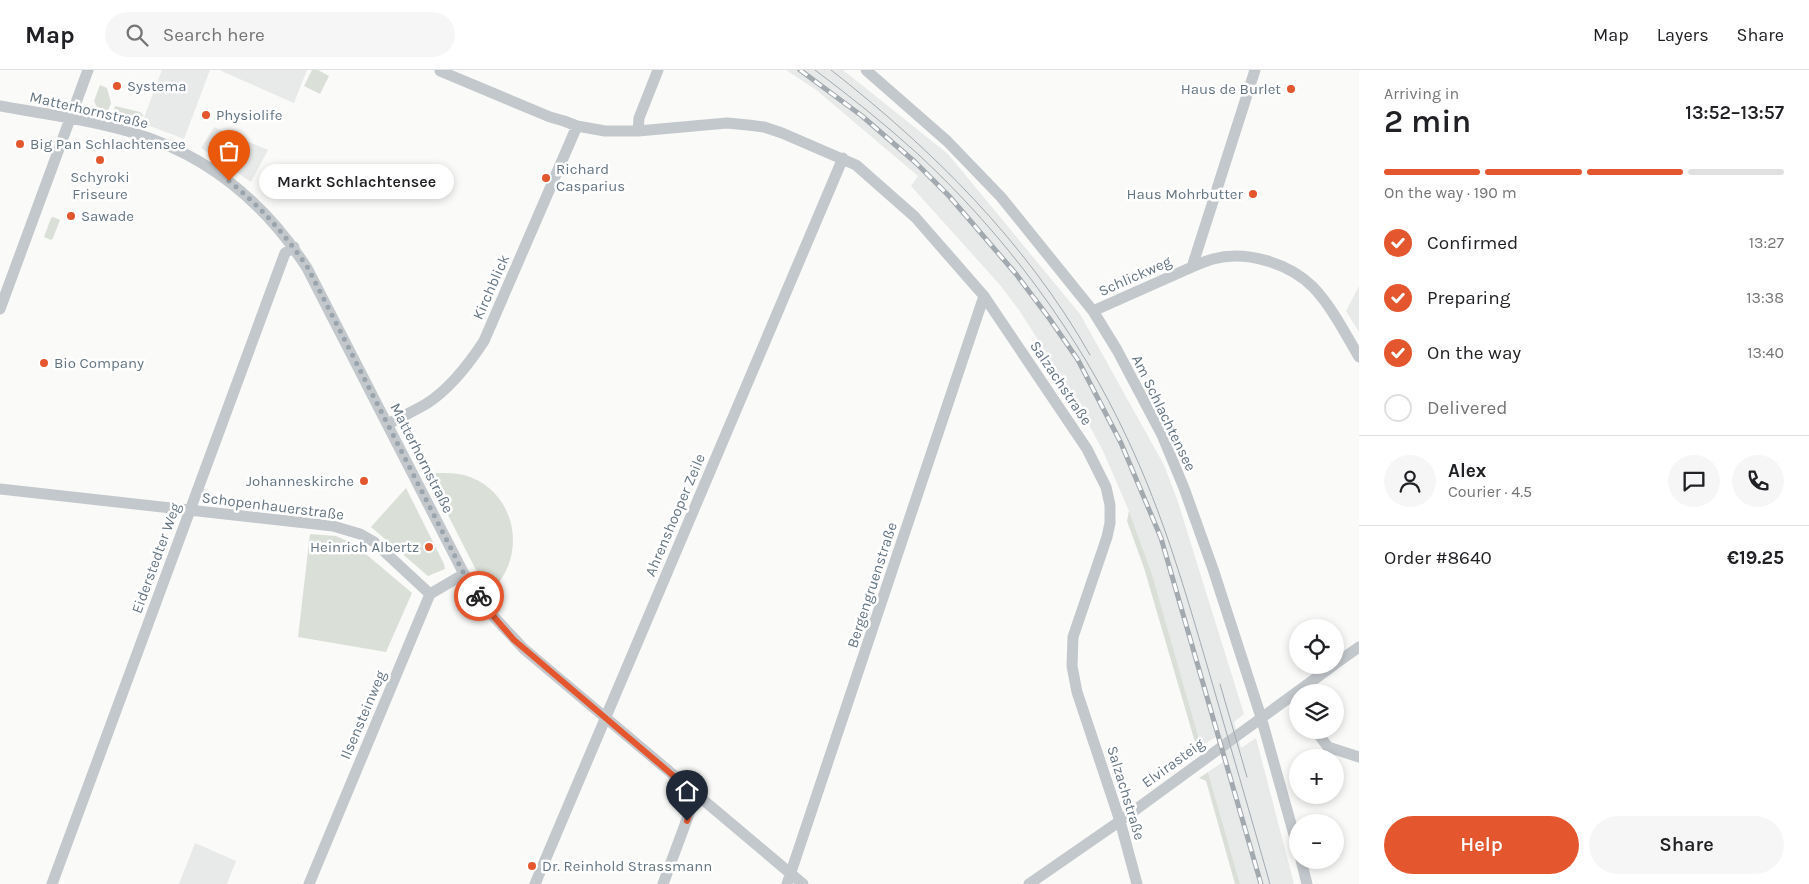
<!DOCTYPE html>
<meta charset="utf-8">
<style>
:root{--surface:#fff;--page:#f6f6f6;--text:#202124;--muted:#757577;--line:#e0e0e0;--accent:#e4572e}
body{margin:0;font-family:Karla,sans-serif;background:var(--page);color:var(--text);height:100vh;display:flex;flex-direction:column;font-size:19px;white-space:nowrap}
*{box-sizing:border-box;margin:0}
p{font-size:16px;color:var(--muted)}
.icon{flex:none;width:28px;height:28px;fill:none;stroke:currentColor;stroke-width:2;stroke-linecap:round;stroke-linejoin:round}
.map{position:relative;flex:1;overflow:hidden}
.details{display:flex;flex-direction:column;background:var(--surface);width:450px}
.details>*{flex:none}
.buttons{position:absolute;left:1289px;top:549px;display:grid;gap:10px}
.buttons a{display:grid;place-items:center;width:55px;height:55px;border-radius:50%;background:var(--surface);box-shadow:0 2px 8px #0003;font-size:25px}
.pin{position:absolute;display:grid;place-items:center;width:42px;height:42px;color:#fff;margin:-51px -21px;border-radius:50% 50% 50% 0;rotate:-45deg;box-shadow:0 0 5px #0007}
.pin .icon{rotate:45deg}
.courier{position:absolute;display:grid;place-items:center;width:50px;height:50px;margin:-25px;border:4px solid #e4572e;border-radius:50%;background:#fff;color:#222;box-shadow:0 1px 6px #0007}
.bubble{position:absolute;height:35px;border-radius:18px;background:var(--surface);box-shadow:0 2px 8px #0003;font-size:16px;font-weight:600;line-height:35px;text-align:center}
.overview em{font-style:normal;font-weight:600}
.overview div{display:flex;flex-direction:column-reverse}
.overview{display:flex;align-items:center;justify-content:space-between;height:85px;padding:0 25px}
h1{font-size:32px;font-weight:600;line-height:38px}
.bar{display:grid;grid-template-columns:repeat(4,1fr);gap:8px 5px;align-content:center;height:60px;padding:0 25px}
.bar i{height:6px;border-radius:4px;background:var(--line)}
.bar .selected{background:var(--accent)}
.bar p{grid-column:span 4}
.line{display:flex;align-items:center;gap:12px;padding:0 25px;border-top:1px solid var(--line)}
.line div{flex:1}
.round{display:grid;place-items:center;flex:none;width:52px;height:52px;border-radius:26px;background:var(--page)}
ol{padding:0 25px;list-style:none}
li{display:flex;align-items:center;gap:15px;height:55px}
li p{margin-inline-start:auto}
li .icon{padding:5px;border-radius:50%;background:var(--accent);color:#fff;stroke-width:4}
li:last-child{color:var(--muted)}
li i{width:28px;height:28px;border:2px solid var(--line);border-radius:50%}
.cta{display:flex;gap:10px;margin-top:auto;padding:10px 25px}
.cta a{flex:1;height:58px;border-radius:30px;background:var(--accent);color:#fff;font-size:20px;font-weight:600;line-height:58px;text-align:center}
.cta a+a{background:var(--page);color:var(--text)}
header{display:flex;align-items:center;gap:30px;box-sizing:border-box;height:70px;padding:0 25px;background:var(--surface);border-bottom:1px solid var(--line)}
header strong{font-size:24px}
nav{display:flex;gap:28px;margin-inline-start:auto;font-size:18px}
.search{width:350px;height:45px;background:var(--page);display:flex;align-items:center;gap:12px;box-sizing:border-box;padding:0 18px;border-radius:28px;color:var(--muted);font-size:19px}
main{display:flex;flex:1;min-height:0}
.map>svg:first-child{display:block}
.built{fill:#e8e9e9}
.green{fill:#dadfd7}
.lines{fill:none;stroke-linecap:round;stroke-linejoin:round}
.minor{stroke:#c3c8cc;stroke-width:11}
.tram{stroke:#a2aab0;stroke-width:1}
.rail-casing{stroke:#a2aab0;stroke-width:5}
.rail{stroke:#fff;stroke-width:3;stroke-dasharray:9;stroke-linecap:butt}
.done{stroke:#99a4ac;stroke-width:5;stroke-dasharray:0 9}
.route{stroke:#e4572e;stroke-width:6}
.poi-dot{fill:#e4572e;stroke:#fff;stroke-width:2}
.labels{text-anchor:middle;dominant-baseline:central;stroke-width:5;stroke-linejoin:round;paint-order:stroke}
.poi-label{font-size:15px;fill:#657683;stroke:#fff;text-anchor:start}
.street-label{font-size:15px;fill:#657683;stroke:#fff}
</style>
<header>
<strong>Map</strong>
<div class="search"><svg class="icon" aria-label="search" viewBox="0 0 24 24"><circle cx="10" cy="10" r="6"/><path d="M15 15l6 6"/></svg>Search here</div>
<nav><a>Map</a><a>Layers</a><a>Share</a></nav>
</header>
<main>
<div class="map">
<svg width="1359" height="814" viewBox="0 0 1359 814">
<rect width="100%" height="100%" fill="#fafaf8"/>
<path class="built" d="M162,0H210L184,69L142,53Z
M219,0H307L294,33Z
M786,0H843L948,84L1080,244L1164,395L1177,429L1244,644L1234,652L1241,678L1256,668L1294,814H1240L1208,702L1223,692L1216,667L1201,676L1149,495L1129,441L1103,381L1073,325L1019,240L1000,215L911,116L918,106L815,19Z
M214,57L268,80L251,112L201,78Z
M1359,216V262L1346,241Z
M195,773L236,791L227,814H179Z"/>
<path class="green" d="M312,0H318L329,6L320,24L304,16Z
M100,15L107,18L111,33L107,43L99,42L94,31Z
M115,36L140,42L143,45L140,52L113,44Z
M53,147L60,150L53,168L51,170L44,167L51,148Z
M437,403C446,403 455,403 464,405C517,420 529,487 490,522L475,498L428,406Z
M406,418L444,494L445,499L428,506L371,457Z
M1129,441L1151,501L1201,676L1197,679L1144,498L1127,451Z
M310,464L336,466L354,474L412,523L386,582L298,567Z
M1208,702L1240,814H1235L1206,711L1199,708Z"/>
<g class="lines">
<path class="minor" d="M866,0L947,71L1001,127L1093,241L1117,280L1162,365L1184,418L1213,499L1261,647L1298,779
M440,1L550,47L564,51L577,56L605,61H638L727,53L748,55L764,57L782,63L856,95L915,147L984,226L1087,379L1106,417L1110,435V453L1107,467L1073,567L1072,596L1077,622L1120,751L1137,814
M0,36C45,44 90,50 134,63C210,86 265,133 307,198L464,504L494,547L524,579L803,814
M638,61L639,48L658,0
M1192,197C1199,194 1206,191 1213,189C1246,180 1289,193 1313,217C1332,237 1345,263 1359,287
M0,239L88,0
M1093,241L1192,197L1255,0
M388,354C401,347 414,341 426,334C450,319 469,294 484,271L577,56
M0,419L333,456L360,464L374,472L430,524
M1335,594L1359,577
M1315,660L1328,677L1359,687
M1301,790L1307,814
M52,814L285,183L294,177
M309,814L430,524L464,504
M535,814L843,88
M663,814L696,725
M787,814L984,226
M1029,814L1120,751L1334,595"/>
<path class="tram" d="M815,0C851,27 886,55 919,85C1005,165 1079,264 1128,370C1163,444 1186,523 1209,602C1229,672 1250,743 1270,814
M831,0C932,79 1026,172 1090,285
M1220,614L1247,707"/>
<g class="rail-casing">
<path id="rail" d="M800,0L862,46L915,92L949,126L1016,204L1049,248L1078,290L1121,373L1161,468L1261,814"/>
</g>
<use href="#rail" class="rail"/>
</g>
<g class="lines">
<path class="done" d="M229,111C260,136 285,164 308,198L464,504L479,526"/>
<path class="route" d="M479,526L494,547L514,570L696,725L687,751"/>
</g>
<g class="poi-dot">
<circle cx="117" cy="16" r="5"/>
<circle cx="1291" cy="19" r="5"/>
<circle cx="206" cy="45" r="5"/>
<circle cx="20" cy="74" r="5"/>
<circle cx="100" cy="90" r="5"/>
<circle cx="546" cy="108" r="5"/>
<circle cx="1253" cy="124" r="5"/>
<circle cx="71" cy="146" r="5"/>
<circle cx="44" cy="293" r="5"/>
<circle cx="364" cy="411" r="5"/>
<circle cx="429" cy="477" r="5"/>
<circle cx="532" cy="796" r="5"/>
</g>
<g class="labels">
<g class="poi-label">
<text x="127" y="16">Systema</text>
<text x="1281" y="19" text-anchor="end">Haus de Burlet</text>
<text x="216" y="45">Physiolife</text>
<text x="30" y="74">Big Pan Schlachtensee</text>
<text x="556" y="99">Richard<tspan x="556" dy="17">Casparius</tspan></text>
<text x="100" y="107" text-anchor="middle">Schyroki<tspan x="100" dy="17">Friseure</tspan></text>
<text x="1243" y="124" text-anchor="end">Haus Mohrbutter</text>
<text x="81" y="146">Sawade</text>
<text x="54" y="293">Bio Company</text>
<text x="354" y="411" text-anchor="end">Johanneskirche</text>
<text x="419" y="477" text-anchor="end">Heinrich Albertz</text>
<text x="542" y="796">Dr. Reinhold Strassmann</text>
</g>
<g class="street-label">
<text transform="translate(89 40) rotate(13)">Matterhornstraße</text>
<text transform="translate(1135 206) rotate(-24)">Schlickweg</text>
<text transform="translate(491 217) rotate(-66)">Kirchblick</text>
<text transform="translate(1061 313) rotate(56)">Salzachstraße</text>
<text transform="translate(1164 343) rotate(64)">Am Schlachtensee</text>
<text transform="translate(422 388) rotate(63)">Matterhornstraße</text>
<text transform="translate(273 436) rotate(7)">Schopenhauerstraße</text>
<text transform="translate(675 445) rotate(-67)">Ahrenshooper Zeile</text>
<text transform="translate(156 488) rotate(-70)">Eiderstedter Weg</text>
<text transform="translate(872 515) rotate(-72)">Bergengruenstraße</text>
<text transform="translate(363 645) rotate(-67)">Ilsensteinweg</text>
<text transform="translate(1173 693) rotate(-36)">Elvirasteig</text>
<text transform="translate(1126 723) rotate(73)">Salzachstraße</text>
</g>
</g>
</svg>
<div class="buttons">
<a><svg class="icon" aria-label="locate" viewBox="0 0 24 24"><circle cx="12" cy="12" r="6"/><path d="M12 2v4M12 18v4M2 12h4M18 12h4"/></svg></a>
<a><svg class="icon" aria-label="layers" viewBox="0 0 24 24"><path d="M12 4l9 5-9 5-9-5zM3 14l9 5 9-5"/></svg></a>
<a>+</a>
<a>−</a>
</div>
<div class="pin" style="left:229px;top:111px;background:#ea580c"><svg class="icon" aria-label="bag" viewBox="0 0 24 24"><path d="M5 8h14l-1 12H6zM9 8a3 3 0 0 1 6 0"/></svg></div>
<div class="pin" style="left:687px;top:751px;background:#1f2937"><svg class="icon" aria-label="home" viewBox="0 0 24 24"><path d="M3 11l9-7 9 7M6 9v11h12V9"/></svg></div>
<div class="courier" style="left:479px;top:526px"><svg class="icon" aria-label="bike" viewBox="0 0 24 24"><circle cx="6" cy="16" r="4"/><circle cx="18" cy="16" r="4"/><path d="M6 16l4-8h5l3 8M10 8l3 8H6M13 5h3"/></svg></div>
<div class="bubble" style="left:259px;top:94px;width:195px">Markt Schlachtensee</div>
</div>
<section class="details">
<div class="overview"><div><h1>2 min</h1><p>Arriving in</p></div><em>13:52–13:57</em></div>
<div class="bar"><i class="selected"></i><i class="selected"></i><i class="selected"></i><i></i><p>On the way · 190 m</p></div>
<ol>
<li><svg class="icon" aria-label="check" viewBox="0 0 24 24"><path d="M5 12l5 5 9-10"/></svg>Confirmed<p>13:27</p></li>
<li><svg class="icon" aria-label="check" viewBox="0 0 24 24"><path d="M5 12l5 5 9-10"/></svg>Preparing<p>13:38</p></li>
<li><svg class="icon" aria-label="check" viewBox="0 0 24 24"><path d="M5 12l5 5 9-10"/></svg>On the way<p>13:40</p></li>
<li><i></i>Delivered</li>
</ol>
<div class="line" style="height:90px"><a class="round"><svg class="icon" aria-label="person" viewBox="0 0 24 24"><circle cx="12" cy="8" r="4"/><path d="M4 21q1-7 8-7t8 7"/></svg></a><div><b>Alex</b><p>Courier · 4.5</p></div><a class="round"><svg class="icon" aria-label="chat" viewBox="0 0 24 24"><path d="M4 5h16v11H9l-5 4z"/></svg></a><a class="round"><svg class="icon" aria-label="phone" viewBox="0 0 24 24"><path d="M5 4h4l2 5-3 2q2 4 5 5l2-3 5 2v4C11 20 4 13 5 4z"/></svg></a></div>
<div class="line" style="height:65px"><div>Order #8640</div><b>€19.25</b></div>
<div class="cta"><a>Help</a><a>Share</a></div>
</section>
</main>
